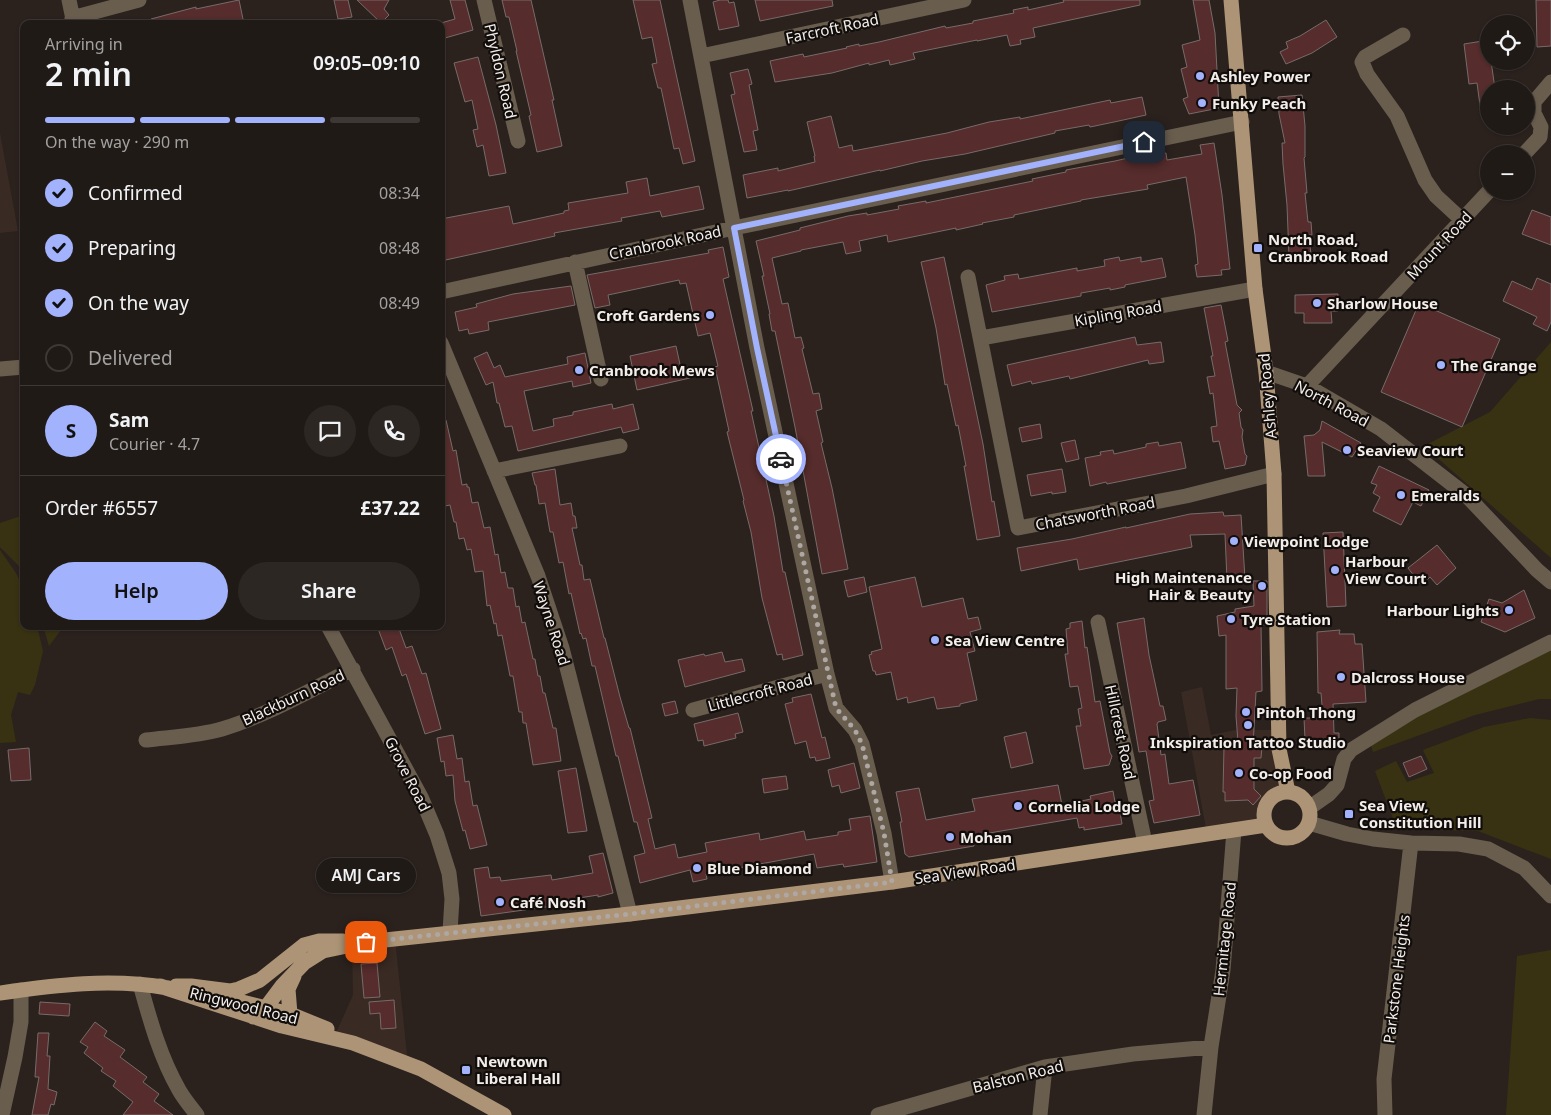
<!DOCTYPE html>
<meta charset="utf-8">
<style>
:root{--surface:#201a16;--page:#2d2723;--text:#f1f3f6;--muted:#a2a1a1;--line:#3d3835;--accent:#a2b2fd}
body{margin:0;font-family:"Noto Sans",sans-serif;background:var(--page);color:var(--text);height:100vh;display:flex;flex-direction:column;font-size:19px;white-space:nowrap}
*{box-sizing:border-box;margin:0}
p{font-size:16px;color:var(--muted)}
.icon{flex:none;width:28px;height:28px;fill:none;stroke:currentColor;stroke-width:2;stroke-linecap:round;stroke-linejoin:round}
.map{position:relative;flex:1;overflow:hidden}
.side{position:absolute;left:20px;top:20px;width:425px;height:610px;display:flex;flex-direction:column;background:var(--surface);border-radius:10px;box-shadow:0 1px 4px #0004,0 0 0 1px var(--line)}
.side>*{flex:none}
.tools{position:absolute;left:1480px;top:15px;display:grid;gap:10px}
.tools a{display:grid;place-items:center;width:55px;height:55px;border-radius:50%;background:var(--surface);box-shadow:0 1px 4px #0004,0 0 0 1px var(--line);font-size:25px}
.pin{position:absolute;display:grid;place-items:center;width:42px;height:42px;color:#fff;margin:-21px;border-radius:10px;box-shadow:0 2px 8px #0006}
.courier{position:absolute;display:grid;place-items:center;width:50px;height:50px;margin:-25px;border:4px solid #a2b2fd;border-radius:50%;background:#fff;color:#222;box-shadow:0 1px 6px #0007}
.bubble{position:absolute;height:35px;border-radius:18px;background:var(--surface);box-shadow:0 1px 4px #0004,0 0 0 1px var(--line);font-size:16px;font-weight:600;line-height:35px;text-align:center}
.head em{font-style:normal;font-weight:600}
.head div{display:flex;flex-direction:column-reverse}
.head{display:flex;align-items:center;justify-content:space-between;height:85px;padding:0 25px}
h1{font-size:32px;font-weight:600;line-height:38px}
.bar{display:grid;grid-template-columns:repeat(4,1fr);gap:8px 5px;align-content:center;height:60px;padding:0 25px}
.bar i{height:6px;border-radius:4px;background:var(--line)}
.bar .current{background:var(--accent)}
.bar p{grid-column:span 4}
.line{display:flex;align-items:center;gap:12px;padding:0 25px;border-top:1px solid var(--line)}
.line div{flex:1}
.round{display:grid;place-items:center;flex:none;width:52px;height:52px;border-radius:26px;background:var(--page)}
ol{padding:0 25px;list-style:none}
li{display:flex;align-items:center;gap:15px;height:55px}
li p{margin-inline-start:auto}
li .icon{padding:5px;border-radius:50%;background:var(--accent);color:#111;stroke-width:4}
li:last-child{color:var(--muted)}
li i{width:28px;height:28px;border:2px solid var(--line);border-radius:50%}
.action{display:flex;gap:10px;margin-top:auto;padding:10px 25px}
.action a{flex:1;height:58px;border-radius:30px;background:var(--accent);color:#111;font-size:20px;font-weight:600;line-height:58px;text-align:center}
.action a+a{background:var(--page);color:var(--text)}
.map>svg:first-child{display:block}
.built{fill:#392a23}
.green{fill:#383212}
.building{fill:#562c2c;stroke:#776b6a}
.lines{fill:none;stroke-linecap:round;stroke-linejoin:round}
.minor{stroke:#695d4e;stroke-width:15}
.major{stroke:#ad9476;stroke-width:15}
.done{stroke:#aea7a3;stroke-width:5;stroke-dasharray:0 9}
.route{stroke:#a2b2fd;stroke-width:6}
.poi-dot{fill:#a2b2fd;stroke:#110d0b;stroke-width:2}
.labels{text-anchor:middle;dominant-baseline:central;stroke-width:4.5;stroke-linejoin:round;paint-order:stroke}
.street-label{font-size:15px;fill:#f4eeeb;stroke:#110d0b}
.poi-label{font-size:15px;font-weight:bold;fill:#f4eeeb;stroke:#110d0b;text-anchor:start}
</style>
<div class="map">
<svg width="1551" height="1115" viewBox="0 0 1551 1115">
<rect width="100%" height="100%" fill="#2b221e"/>
<path class="built" d="M0,133L18,231L0,233Z
M1202,687L1211,735L1235,730H1278L1281,793L1270,800L1264,812V819L1207,834L1181,692Z
M395,939L408,1064L336,1033L353,995L352,945Z"/>
<path class="green" d="M1551,342V558L1424,446L1490,412Z
M24,515V577L20,567L0,547V523Z
M0,550L16,573L24,590V626H37L43,651L35,685L30,695L18,692L11,715L16,742L0,743Z
M43,626H64L49,646Z
M1551,642V699H1539L1475,715L1373,752L1369,739Z
M1530,718L1551,720V859L1478,831L1397,829L1375,771L1396,761L1407,782L1434,773L1423,750L1484,727Z
M1551,950V1115H1506L1517,956Z"/>
<path class="building" d="M239,0L244,24H152L151,19L196,7V9Z
M334,0H348L352,17L338,19Z
M357,0H389L384,9L389,15L381,23Z
M450,0H465L473,30L445,38L441,23L455,19Z
M502,0H531L554,100H552L562,146L537,152L529,116L531,115L516,51H517L509,17H506Z
M633,0H660L695,161L683,164L679,148L674,149L661,88H658L652,64L657,63L652,37L642,39Z
M720,0H728L729,3L734,2L739,26L719,30L713,2Z
M755,0H832L833,6L760,21Z
M1063,0H1140V5L1033,28L1035,37L1020,40L1021,44L1010,46L1007,35L977,41V40L913,53L915,59L890,65L889,60L869,65V63L832,73L775,82L770,61L803,54L804,57L847,48L846,47L859,44V46L879,42L945,26L946,28L973,23V21L1014,13L1013,10L1028,7V10L1064,2Z
M1193,0H1209L1215,33L1219,108L1189,114L1183,99L1188,97L1181,69L1187,67L1182,45L1200,40Z
M1536,0H1551V46L1537,47Z
M1326,20L1337,37L1312,53L1286,64L1280,52L1288,48L1286,42L1300,36Z
M1489,40V61H1491L1495,89H1489V112L1481,113L1477,83L1469,84L1464,44Z
M478,57L496,125L506,173L489,176L483,145L477,147L473,130L478,129L472,100L465,102L454,63Z
M748,69L752,84L749,85L758,130L753,131L757,150L744,152L731,95L735,94L730,73Z
M1302,95L1305,126V157L1304,158L1307,193H1305L1308,222H1311L1312,235H1309L1311,255L1289,257L1287,205L1283,164L1282,143H1285L1279,114L1278,97Z
M1142,97L1146,115L1114,122L1090,127L1089,125L1055,131V133L965,154L922,161L880,171V170L788,191V190L747,198L743,175L778,168V171L815,162L814,156H815L807,122L831,116L839,148L852,145L853,151L947,133L989,122L1020,117V119L1110,100L1111,103Z
M1214,143L1222,195L1230,269L1221,270L1222,275L1197,277L1195,265L1198,264L1195,235L1186,177L1147,185L1148,189L1081,200V201L1014,215V217L982,223L983,224L956,230V228L888,242L887,235L859,241L861,251L846,254L843,242L801,250V251L772,258L782,304L788,303L795,338L801,337L804,348L802,349L813,394L819,393L822,409L816,411L823,442L821,443L832,488L848,569L822,574L795,427L775,331H772L769,314H770L762,276H764L756,241L800,230V228L848,216L867,213V215L899,209L898,206L926,201V203L1033,181L1032,179L1066,172V170L1115,161L1128,158V160L1166,153L1167,160L1202,154L1200,145Z
M647,178L650,196L699,186L704,209L662,217L660,211L621,218L622,221L554,233L555,236L441,261V219L509,206L513,224L564,213V211L569,210L568,203L628,193L626,182Z
M1532,210L1551,217V245L1522,234Z
M723,247L729,277L723,279L753,411H751L774,516L783,572H785L803,655L783,660L782,654L777,655L762,598L751,532L743,501L744,500L727,432L729,431L715,367L718,366L710,333L698,336L686,283L680,284L679,280L608,295L610,305L595,308L587,275L709,253L708,250Z
M944,257L983,444L992,502L994,501L1000,536L977,540L964,466H966L958,425L956,426L947,384L945,385L936,328L921,262Z
M1119,257L1120,261L1141,257V262L1162,258L1166,277L1125,285V287L1110,290V288L1081,293V296L992,312L986,285L1005,280L1004,276L1018,274L1019,279L1077,268V271L1105,266L1104,260Z
M1537,278L1551,284V322L1547,331L1533,324L1537,317L1503,301L1512,281L1532,290Z
M571,286L575,305L488,322L489,330L469,334L468,329L459,331L455,312L477,307L476,304L513,294Z
M1338,294V311H1331L1332,323H1304V313H1295V295Z
M1419,303L1500,339L1462,427L1381,392Z
M1221,305L1228,341L1225,342L1237,405L1242,410L1239,413L1241,427L1243,430L1242,437L1245,454L1247,456L1245,465L1225,469L1219,441L1213,442L1211,427L1217,426L1213,393L1210,394L1207,377L1215,376L1211,356H1213L1204,308Z
M1135,337L1137,345L1161,342L1164,362L1149,364L1148,360L1070,379L1069,376L1032,384L1031,381L1012,386L1007,365Z
M676,346L681,369L688,367L690,378L637,390L630,356Z
M487,352L494,368L500,365L505,377L568,364L567,357L585,353L591,383L573,387L572,381L524,391L533,431L554,426L553,419L573,415V412L612,404L613,409L633,404L639,429L623,433L621,427L518,451L512,426L505,427L499,403H497L493,382L486,385L474,358Z
M446,420L453,451L456,450L462,485L467,484V487H469L472,503L478,502L484,528L490,527L495,555L498,554L501,573L505,572L508,588H513L516,607L519,606L522,623L525,622L533,659H535L538,676H540L543,693H545L553,728H556L561,761L533,765L526,723H523L522,712H519L513,676H510L502,635L498,636L496,623L494,624L490,605L487,606L483,571L475,572L471,549L467,550L464,538L459,539L456,522H454L450,505L445,506L441,485V421Z
M1322,421L1361,443L1352,457L1322,442L1325,476H1308L1304,436L1314,435L1320,430Z
M1040,424L1042,438L1022,442L1019,428Z
M1075,440L1079,459L1066,462L1061,443Z
M1158,442L1159,446L1181,442L1186,468L1107,484L1106,482L1090,486L1085,458L1101,455L1100,452L1113,450L1114,454L1146,447V444Z
M1379,466L1429,490L1421,506L1413,502L1401,525L1373,511L1380,497L1373,493L1377,485L1371,483Z
M555,469L560,505L571,503L573,516H575L577,528H572L580,565H582L584,580L590,579L604,638H605L620,697L629,728H630L652,818L648,819L655,849L675,844L678,858L707,852L705,843L759,833L760,840L804,831L806,840L838,835V832L851,830L849,819L870,816L877,862L844,867L843,864L817,868L814,854L706,874L707,879L693,882L690,870L640,883L634,856L645,853L637,822H634L618,756H616L595,666H592L586,638L583,639L581,633L580,634L571,593L569,594L563,562L559,563L553,532H550L545,503L539,504L536,485H535L532,473Z
M1062,469L1066,492L1052,494V492L1031,496L1027,475Z
M1223,512L1224,516L1241,515L1245,579L1227,580L1225,534L1190,535L1192,547L1079,570L1077,559L1021,571L1017,548L1072,539L1126,527V528L1190,514Z
M1343,532L1346,606L1327,607L1323,533Z
M1437,545L1456,568L1437,585L1430,577L1421,585L1408,568Z
M864,577L867,592L848,597L844,581Z
M915,577L922,607L963,598L968,619L978,617L981,629L970,632L975,651L967,653L977,700L960,704V706L937,709L934,697L908,703L907,697L897,700L891,672L876,675L875,671H873L869,655L872,654L871,652L882,649L869,587Z
M1253,581H1267V625H1261L1262,691L1256,692L1253,746H1262L1261,758H1254V789L1261,796L1253,805L1248,800L1225,801V792H1223L1224,747H1233V742H1238L1236,716L1237,688L1226,689V635L1219,636L1217,616L1235,612V609L1254,606Z
M1524,590L1535,618L1505,632L1481,622L1489,599L1502,603Z
M1144,618L1149,655L1160,706H1163L1166,720L1158,722L1157,724L1161,755L1165,754L1169,784L1193,780L1200,815L1154,823L1149,801L1154,800L1146,751L1139,752L1117,623Z
M1082,621L1085,648L1087,647L1095,702L1100,701L1110,753L1112,756L1109,765L1084,769L1076,726H1081L1078,709L1082,708L1078,686L1070,687L1065,654H1068L1066,629L1070,628V623Z
M377,626H398L406,648L412,646L422,674L426,673L441,729L425,734L406,674L402,676L392,647L386,650Z
M1340,630L1339,634H1354L1355,644H1362L1366,702L1333,704L1334,733H1339V744H1311V739H1305L1304,718H1323L1321,693H1318L1317,632Z
M722,652L725,662L742,659L745,671L685,687L678,660L704,654L705,656Z
M811,694L822,738L825,737L830,758L816,761L815,757L810,758L806,741L795,744L785,704L793,702L792,698Z
M675,701L678,713L665,716L662,704Z
M738,713L743,732L735,734L736,738L704,746L703,740L698,741L694,724Z
M1026,732L1033,763L1011,768L1004,737Z
M453,735L457,759L462,758L465,782L469,781L473,806L477,805L487,845L470,849L465,830L463,831L455,801L453,775L446,776L444,761L441,762L437,738Z
M29,748L31,780L11,781L8,750Z
M1421,756L1427,769L1409,777L1403,763Z
M854,763L860,788L841,793L839,785L832,787L828,770Z
M576,768L587,831L568,833L558,771Z
M786,776L788,789L764,793L762,779Z
M1058,785L1062,805L1091,799L1090,796L1113,791L1115,802L1118,801L1122,824L1084,830V827L1079,828L1077,818L972,836L974,846L909,857L905,854L900,822H902L896,792L919,788L926,820L975,811L972,799Z
M603,853L613,893L598,897V895L560,901V905L481,916L474,869L488,867L490,878L500,877L501,881L551,875L552,880L593,873L589,856Z
M377,963L380,997L364,998L361,964Z
M394,1000L396,1028L381,1029L380,1013L370,1014L369,1002Z
M40,1002L70,1004L69,1016L39,1014Z
M95,1022L107,1031L104,1036L125,1050L120,1057L147,1077L143,1082L159,1094L154,1101L173,1115H123L133,1102L113,1086L116,1081L101,1071L103,1068L84,1053L88,1047L80,1042Z
M38,1033H49L47,1056H50L48,1089L57,1092L54,1105L51,1104L48,1115H32L39,1077H35Z"/>
<g class="lines">
<path class="minor" d="M69,0L74,24
M484,0L518,141
M690,0L757,348L827,674L836,708L855,730L862,744L884,833L892,882
M72,18L139,0
M1403,35L1365,57L1362,62L1367,74L1397,116L1425,180L1436,196L1462,220
M701,56L964,0
M1524,154L1540,137L1541,127L1534,113V102L1551,82
M575,262L601,379
M968,277L1018,528L1186,496L1274,474
M441,292L734,228L1242,122
M981,338L1255,289
M441,343L538,576L562,648L630,914
M0,369L24,367
M1266,372L1307,386L1381,429L1466,495L1537,570L1551,582
M1307,386L1489,191
M494,471L620,446
M1098,622L1145,843
M328,626L421,797L437,835L449,873L452,899L450,932
M693,710L827,674
M146,740C171,737 198,736 222,729C268,715 310,690 353,669
M1309,808L1329,794L1337,785L1344,759L1351,750L1415,710L1551,642
M1309,823L1347,834L1373,839L1411,843L1459,844L1488,849L1524,868L1551,896
M140,984C150,1020 160,1057 179,1090C184,1099 191,1107 197,1115
M2,1115L15,1057L21,1022V990
M878,1115L1045,1067L1133,1054L1211,1047
M1040,1115L1045,1067
M1204,1115L1211,1047L1223,970L1234,830
M1385,1115L1384,1079L1411,843"/>
<path class="major" d="M1231,0L1255,289L1266,372L1274,474L1279,749L1288,792
M1264 815a23 23 0 1 1 46 0a23 23 0 1 1-46 0Z
M160,986L282,1026L353,1043L421,1069L504,1115
M176,986H191L230,991L239,989L260,980L304,945L319,941H343
M0,993C56,985 111,978 168,988
M222,997L290,1014L327,1029
M290,1014L288,989L294,976
M253,1017L261,1014L282,986L304,963L323,951L366,942L630,914L892,882L1266,825"/>
</g>
<g class="lines">
<path class="done" d="M366,942L630,914L892,882L884,833L862,744L855,730L836,708L781,459"/>
<path class="route" d="M781,459L757,348L734,228L1144,142"/>
</g>
<g class="poi-dot">
<circle cx="1200" cy="76" r="5"/>
<circle cx="1202" cy="103" r="5"/>
<rect x="1253" y="243" width="10" height="10" rx="2.5"/>
<circle cx="1317" cy="303" r="5"/>
<circle cx="710" cy="315" r="5"/>
<circle cx="1441" cy="365" r="5"/>
<circle cx="579" cy="370" r="5"/>
<circle cx="1347" cy="450" r="5"/>
<circle cx="1401" cy="495" r="5"/>
<circle cx="1234" cy="541" r="5"/>
<circle cx="1335" cy="570" r="5"/>
<circle cx="1262" cy="586" r="5"/>
<circle cx="1509" cy="610" r="5"/>
<circle cx="1231" cy="619" r="5"/>
<circle cx="935" cy="640" r="5"/>
<circle cx="1341" cy="677" r="5"/>
<circle cx="1246" cy="712" r="5"/>
<circle cx="1248" cy="725" r="5"/>
<circle cx="1239" cy="773" r="5"/>
<circle cx="1018" cy="806" r="5"/>
<rect x="1344" y="809" width="10" height="10" rx="2.5"/>
<circle cx="950" cy="837" r="5"/>
<circle cx="697" cy="868" r="5"/>
<circle cx="500" cy="902" r="5"/>
<rect x="461" y="1065" width="10" height="10" rx="2.5"/>
</g>
<g class="labels">
<g class="street-label">
<text transform="translate(832 28) rotate(-12)">Farcroft Road</text>
<text transform="translate(501 71) rotate(77)">Phyldon Road</text>
<text transform="translate(665 242) rotate(-12)">Cranbrook Road</text>
<text transform="translate(1439 245) rotate(-47)">Mount Road</text>
<text transform="translate(1118 313) rotate(-10)">Kipling Road</text>
<text transform="translate(1267 396) rotate(-95)">Ashley Road</text>
<text transform="translate(1332 403) rotate(28)">North Road</text>
<text transform="translate(1095 513) rotate(-11)">Chatsworth Road</text>
<text transform="translate(552 623) rotate(72)">Wayne Road</text>
<text transform="translate(760 692) rotate(-15)">Littlecroft Road</text>
<text transform="translate(293 697) rotate(-25)">Blackburn Road</text>
<text transform="translate(1121 732) rotate(78)">Hillcrest Road</text>
<text transform="translate(408 774) rotate(63)">Grove Road</text>
<text transform="translate(965 871) rotate(-8)">Sea View Road</text>
<text transform="translate(1224 939) rotate(-84)">Hermitage Road</text>
<text transform="translate(1396 979) rotate(-83)">Parkstone Heights</text>
<text transform="translate(244 1005) rotate(14)">Ringwood Road</text>
<text transform="translate(1018 1076) rotate(-14)">Balston Road</text>
</g>
<g class="poi-label">
<text x="1210" y="76">Ashley Power</text>
<text x="1212" y="103">Funky Peach</text>
<text x="1268" y="239">North Road,<tspan x="1268" dy="17">Cranbrook Road</tspan></text>
<text x="1327" y="303">Sharlow House</text>
<text x="700" y="315" text-anchor="end">Croft Gardens</text>
<text x="1451" y="365">The Grange</text>
<text x="589" y="370">Cranbrook Mews</text>
<text x="1357" y="450">Seaview Court</text>
<text x="1411" y="495">Emeralds</text>
<text x="1244" y="541">Viewpoint Lodge</text>
<text x="1345" y="561">Harbour<tspan x="1345" dy="17">View Court</tspan></text>
<text x="1252" y="577" text-anchor="end">High Maintenance<tspan x="1252" dy="17">Hair &amp; Beauty</tspan></text>
<text x="1499" y="610" text-anchor="end">Harbour Lights</text>
<text x="1241" y="619">Tyre Station</text>
<text x="945" y="640">Sea View Centre</text>
<text x="1351" y="677">Dalcross House</text>
<text x="1256" y="712">Pintoh Thong</text>
<text x="1248" y="742" text-anchor="middle">Inkspiration Tattoo Studio</text>
<text x="1249" y="773">Co-op Food</text>
<text x="1359" y="805">Sea View,<tspan x="1359" dy="17">Constitution Hill</tspan></text>
<text x="1028" y="806">Cornelia Lodge</text>
<text x="960" y="837">Mohan</text>
<text x="707" y="868">Blue Diamond</text>
<text x="510" y="902">Café Nosh</text>
<text x="476" y="1061">Newtown<tspan x="476" dy="17">Liberal Hall</tspan></text>
</g>
</g>
</svg>
<div class="tools">
<a><svg class="icon" aria-label="locate" viewBox="0 0 24 24"><circle cx="12" cy="12" r="6"/><path d="M12 2v4M12 18v4M2 12h4M18 12h4"/></svg></a>
<a>+</a>
<a>−</a>
</div>
<div class="pin" style="left:366px;top:942px;background:#ea580c"><svg class="icon" aria-label="bag" viewBox="0 0 24 24"><path d="M5 8h14l-1 12H6zM9 8a3 3 0 0 1 6 0"/></svg></div>
<div class="pin" style="left:1144px;top:142px;background:#1f2937"><svg class="icon" aria-label="home" viewBox="0 0 24 24"><path d="M3 11l9-7 9 7M6 9v11h12V9"/></svg></div>
<div class="courier" style="left:781px;top:459px"><svg class="icon" aria-label="car" viewBox="0 0 24 24"><path d="M5 17H2v-5l4-1 3-4h7l3 4 3 1v5h-3M9 17h6M6 11h13"/><circle cx="7" cy="17" r="2"/><circle cx="17" cy="17" r="2"/></svg></div>
<div class="bubble" style="left:316px;top:858px;width:100px">AMJ Cars</div>
<section class="side">
<div class="head"><div><h1>2 min</h1><p>Arriving in</p></div><em>09:05–09:10</em></div>
<div class="bar"><i class="current"></i><i class="current"></i><i class="current"></i><i></i><p>On the way · 290 m</p></div>
<ol>
<li><svg class="icon" aria-label="check" viewBox="0 0 24 24"><path d="M5 12l5 5 9-10"/></svg>Confirmed<p>08:34</p></li>
<li><svg class="icon" aria-label="check" viewBox="0 0 24 24"><path d="M5 12l5 5 9-10"/></svg>Preparing<p>08:48</p></li>
<li><svg class="icon" aria-label="check" viewBox="0 0 24 24"><path d="M5 12l5 5 9-10"/></svg>On the way<p>08:49</p></li>
<li><i></i>Delivered</li>
</ol>
<div class="line" style="height:90px"><b class="round" style="background:var(--accent);color:#111">S</b><div><b>Sam</b><p>Courier · 4.7</p></div><a class="round"><svg class="icon" aria-label="chat" viewBox="0 0 24 24"><path d="M4 5h16v11H9l-5 4z"/></svg></a><a class="round"><svg class="icon" aria-label="phone" viewBox="0 0 24 24"><path d="M5 4h4l2 5-3 2q2 4 5 5l2-3 5 2v4C11 20 4 13 5 4z"/></svg></a></div>
<div class="line" style="height:65px"><div>Order #6557</div><b>£37.22</b></div>
<div class="action"><a>Help</a><a>Share</a></div>
</section>
</div>
